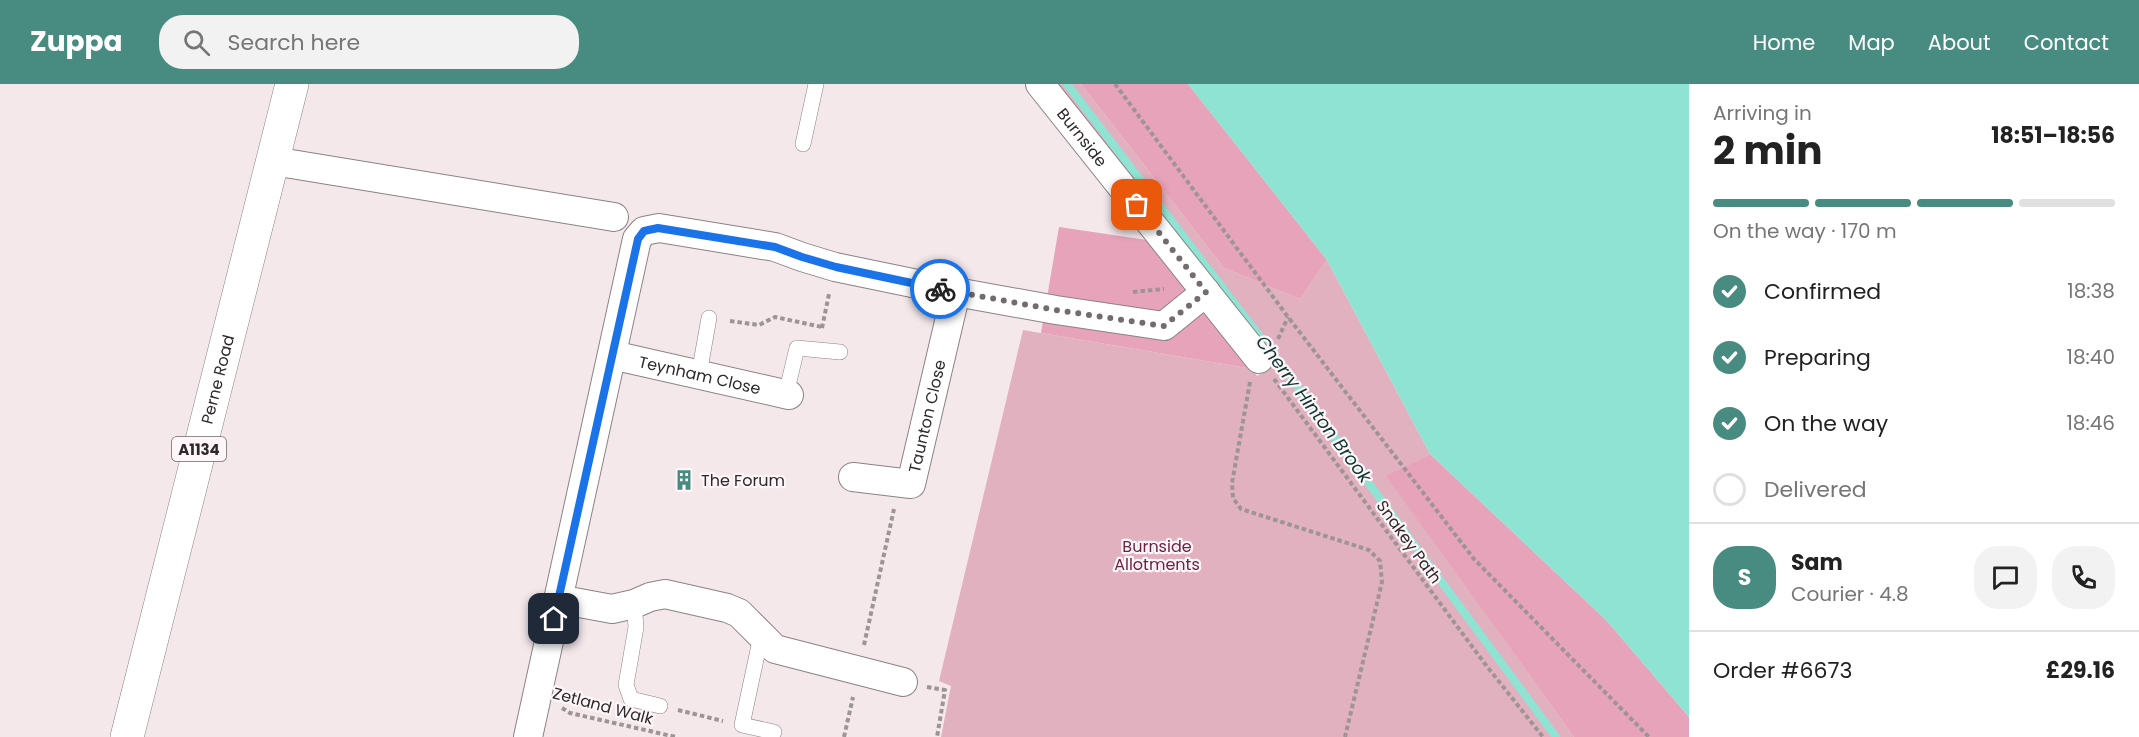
<!DOCTYPE html>
<meta charset="utf-8">
<style>
:root{--surface:#fff;--page:#f2f2f2;--text:#222;--muted:#767676;--line:#e0e0e0;--accent:#488c81}
body{margin:0;font-family:Poppins,sans-serif;background:var(--page);color:var(--text);height:100vh;display:flex;flex-direction:column;font-size:22px;white-space:nowrap}
*{box-sizing:border-box;margin:0}
p{font-size:20px;color:var(--muted)}
.icon{flex:none;width:33px;height:33px;fill:none;stroke:currentColor;stroke-width:2;stroke-linecap:round;stroke-linejoin:round}
.map{position:relative;flex:1;overflow:hidden}
.sheet{display:flex;flex-direction:column;background:var(--surface);width:450px}
.sheet>*{flex:none}
.pin{position:absolute;display:grid;place-items:center;width:51px;height:51px;color:#fff;margin:-26px;border-radius:12px;box-shadow:0 3px 9px #0006}
.courier{position:absolute;display:grid;place-items:center;width:60px;height:60px;margin:-30px;border:4px solid #1a73e8;border-radius:50%;background:#fff;color:#222;box-shadow:0 2px 8px #0007}
.summary em{font-style:normal;font-weight:700}
.summary div{display:flex;flex-direction:column-reverse}
.summary{display:flex;align-items:center;justify-content:space-between;height:102px;padding:0 24px}
h1{font-size:39px;font-weight:700;line-height:45px}
.bar{display:grid;grid-template-columns:repeat(4,1fr);gap:9px 6px;align-content:center;height:72px;padding:0 24px}
.bar i{height:8px;border-radius:4px;background:var(--line)}
.bar .current{background:var(--accent)}
.bar p{grid-column:span 4}
.line{display:flex;align-items:center;gap:15px;padding:0 24px;border-top:2px solid var(--line)}
.line div{flex:1}
.round{display:grid;place-items:center;flex:none;width:63px;height:63px;border-radius:24px;background:var(--page)}
ol{padding:0 24px;list-style:none}
li{display:flex;align-items:center;gap:18px;height:66px}
li p{margin-inline-start:auto}
li .icon{padding:6px;border-radius:50%;background:var(--accent);color:#fff;stroke-width:4}
li:last-child{color:var(--muted)}
li i{width:33px;height:33px;border:3px solid var(--line);border-radius:50%}
header{display:flex;align-items:center;gap:36px;box-sizing:border-box;height:84px;padding:0 30px;background:var(--accent);color:#fff}
header strong{font-size:28px}
nav{display:flex;gap:33px;margin-inline-start:auto;font-size:21px}
.search{width:420px;height:54px;background:var(--page);display:flex;align-items:center;gap:15px;box-sizing:border-box;padding:0 21px;border-radius:24px;color:var(--muted);font-size:22px}
main{display:flex;flex:1;min-height:0}
.map>svg:first-child{display:block}
.green{fill:#e2b1c0}
.forest{fill:#e7a3b9}
.water{fill:#8fe3d3}
.lines{fill:none;stroke-linecap:round;stroke-linejoin:round}
.stream{stroke:#8fe3d3;stroke-width:8}
.lane-casing{stroke:#8c8285;stroke-width:16}
.street-casing{stroke:#8c8285;stroke-width:30}
.primary-casing{stroke:#8c8285;stroke-width:34}
.path{stroke:#9d9496;stroke-width:4;stroke-dasharray:4.5 3;stroke-linecap:butt}
.lane{stroke:#fff;stroke-width:15}
.street{stroke:#fff;stroke-width:28}
.primary{stroke:#fff;stroke-width:33}
.done{stroke:#736c6e;stroke-width:6;stroke-dasharray:0 10.8}
.route{stroke:#1a73e8;stroke-width:8}
.labels{text-anchor:middle;dominant-baseline:central;stroke-width:4.5;stroke-linejoin:round;paint-order:stroke}
.shield{fill:#fef6f8;stroke:#6c6668;stroke-width:1.5}
.shield-label{font-size:15px;font-weight:bold;fill:#2e292b}
.street-label{font-size:16px;fill:#2e292b;stroke:#fef6f8}
.poi-label{font-size:16px;fill:#2e292b;stroke:#fef6f8;text-anchor:start}
.park-label{font-size:16px;fill:#6f2142;stroke:#fef6f8}
.water-label{font-size:18px;font-style:italic;fill:#0e3731;stroke:#fef6f8}
</style>
<header>
<strong>Zuppa</strong>
<div class="search"><svg class="icon" aria-label="search" viewBox="0 0 24 24"><circle cx="10" cy="10" r="6"/><path d="M15 15l6 6"/></svg>Search here</div>
<nav><a>Home</a><a>Map</a><a>About</a><a>Contact</a></nav>
</header>
<main>
<div class="map">
<svg width="1689" height="653" viewBox="0 0 1689 653">
<rect width="100%" height="100%" fill="#f4e8eb"/>
<path class="green" d="M1051,0H1081L1224,184L1300,215L1327,176L1430,370L1387,392L1574,653H941L951,602L939,597L1023,246L1253,285L1257,292L1270,285L1265,264L1209,189Z"/>
<path class="forest" d="M1081,0H1188L1327,176L1300,215L1224,184Z
M1059,143L1147,156L1175,146L1265,264L1247,284L1041,249Z
M1430,370L1607,537L1689,633V653H1574L1386,392Z"/>
<path class="water" d="M1188,0H1689V633L1607,537L1430,370L1327,176Z"/>
<g class="lines">
<path class="stream" d="M1067,0L1283,283L1556,653"/>
<g class="lane-casing">
<path id="lane" d="M803,60L816,0
M699,290L709,234
M786,310L797,264L840,268
M634,520L636,543L626,601L631,615L660,622
M761,552L742,641L774,648"/>
</g>
<g class="street-casing">
<g id="street">
<path id="s1" d="M1040,0L1259,275"/>
<path d="M273,77L614,133"/>
<path id="s2" d="M612,271L789,311"/>
<path id="s3" d="M853,393L911,400L956,208"/>
<path d="M558,515L612,525L634,520L650,513L665,510L727,524L739,529L775,565L903,598"/>
<path d="M528,653L637,155L644,147L659,144L775,163L802,173L835,183L956,208L1056,226L1164,242L1206,208"/>
</g>
</g>
<g class="primary-casing">
<g id="primary">
<path id="s4" d="M127,653L292,0"/>
</g>
</g>
<path class="path" d="M1115,0L1288,233L1474,475L1649,653
M1133,208L1164,205
M730,237L759,241L775,233L822,243
M822,244L829,210
M1278,255L1288,233
M1274,295L1485,580L1543,653
M1250,298L1232,399L1233,414L1241,425L1369,466L1380,477L1382,498L1345,653
M864,561L894,425
M927,603L945,606L937,653
M562,624L570,629L676,653
M678,626L723,637
M844,653L853,613"/>
<use href="#lane" class="lane"/>
<use href="#street" class="street"/>
<use href="#primary" class="primary"/>
</g>
<g class="lines">
<path class="done" d="M940,205L1056,226L1164,242L1206,208L1137,121"/>
<path class="route" d="M554,535L638,155L644,147L658,144L775,163L802,173L836,183L940,205"/>
</g>
<defs>
<g id="building-bare" transform="scale(1.62)"><path d="M-4-6H4V6H1V3H-1V6H-4ZM-2.5-4.3h1.7v1.8h-1.7ZM.8-4.3h1.7v1.8H.8ZM-2.5-1h1.7V.8h-1.7ZM.8-1h1.7V.8H.8Z" fill="#488c81" stroke="#fef6f8" stroke-width="2.5" paint-order="stroke"/></g>
</defs>
<g fill-rule="evenodd">
<use href="#building-bare" x="684" y="396"/>
</g>
<g class="labels">
<rect class="shield" x="172" y="353" width="54" height="24" rx="4.5"/>
<g class="shield-label">
<text x="199" y="365">A1134</text>
</g>
<g class="street-label">
<text stroke="none"><textPath href="#s1" startOffset="68">Burnside</textPath></text>
<text stroke="none"><textPath href="#s2" startOffset="90">Teynham Close</textPath></text>
<text stroke="none"><textPath href="#s4" startOffset="369">Perne Road</textPath></text>
<text stroke="none"><textPath href="#s3" startOffset="128">Taunton Close</textPath></text>
<text transform="translate(1409 458) rotate(54)">Snakey Path</text>
<text transform="translate(603 622) rotate(15)">Zetland Walk</text>
</g>
<g class="poi-label">
<text x="701" y="396">The Forum</text>
</g>
<g class="park-label">
<text x="1157" y="462">Burnside<tspan x="1157" dy="18">Allotments</tspan></text>
</g>
<g class="water-label">
<text transform="translate(1314 325) rotate(53)">Cherry Hinton Brook</text>
</g>
</g>
</svg>
<div class="pin" style="left:1137px;top:121px;background:#ea580c"><svg class="icon" aria-label="bag" viewBox="0 0 24 24"><path d="M5 8h14l-1 12H6zM9 8a3 3 0 0 1 6 0"/></svg></div>
<div class="pin" style="left:554px;top:535px;background:#1f2937"><svg class="icon" aria-label="home" viewBox="0 0 24 24"><path d="M3 11l9-7 9 7M6 9v11h12V9"/></svg></div>
<div class="courier" style="left:940px;top:205px"><svg class="icon" aria-label="bike" viewBox="0 0 24 24"><circle cx="6" cy="16" r="4"/><circle cx="18" cy="16" r="4"/><path d="M6 16l4-8h5l3 8M10 8l3 8H6M13 5h3"/></svg></div>
</div>
<section class="sheet">
<div class="summary"><div><h1>2 min</h1><p>Arriving in</p></div><em>18:51–18:56</em></div>
<div class="bar"><i class="current"></i><i class="current"></i><i class="current"></i><i></i><p>On the way · 170 m</p></div>
<ol>
<li><svg class="icon" aria-label="check" viewBox="0 0 24 24"><path d="M5 12l5 5 9-10"/></svg>Confirmed<p>18:38</p></li>
<li><svg class="icon" aria-label="check" viewBox="0 0 24 24"><path d="M5 12l5 5 9-10"/></svg>Preparing<p>18:40</p></li>
<li><svg class="icon" aria-label="check" viewBox="0 0 24 24"><path d="M5 12l5 5 9-10"/></svg>On the way<p>18:46</p></li>
<li><i></i>Delivered</li>
</ol>
<div class="line" style="height:108px"><b class="round" style="background:var(--accent);color:#fff">S</b><div><b>Sam</b><p>Courier · 4.8</p></div><a class="round"><svg class="icon" aria-label="chat" viewBox="0 0 24 24"><path d="M4 5h16v11H9l-5 4z"/></svg></a><a class="round"><svg class="icon" aria-label="phone" viewBox="0 0 24 24"><path d="M5 4h4l2 5-3 2q2 4 5 5l2-3 5 2v4C11 20 4 13 5 4z"/></svg></a></div>
<div class="line" style="height:78px"><div>Order #6673</div><b>£29.16</b></div>
</section>
</main>
